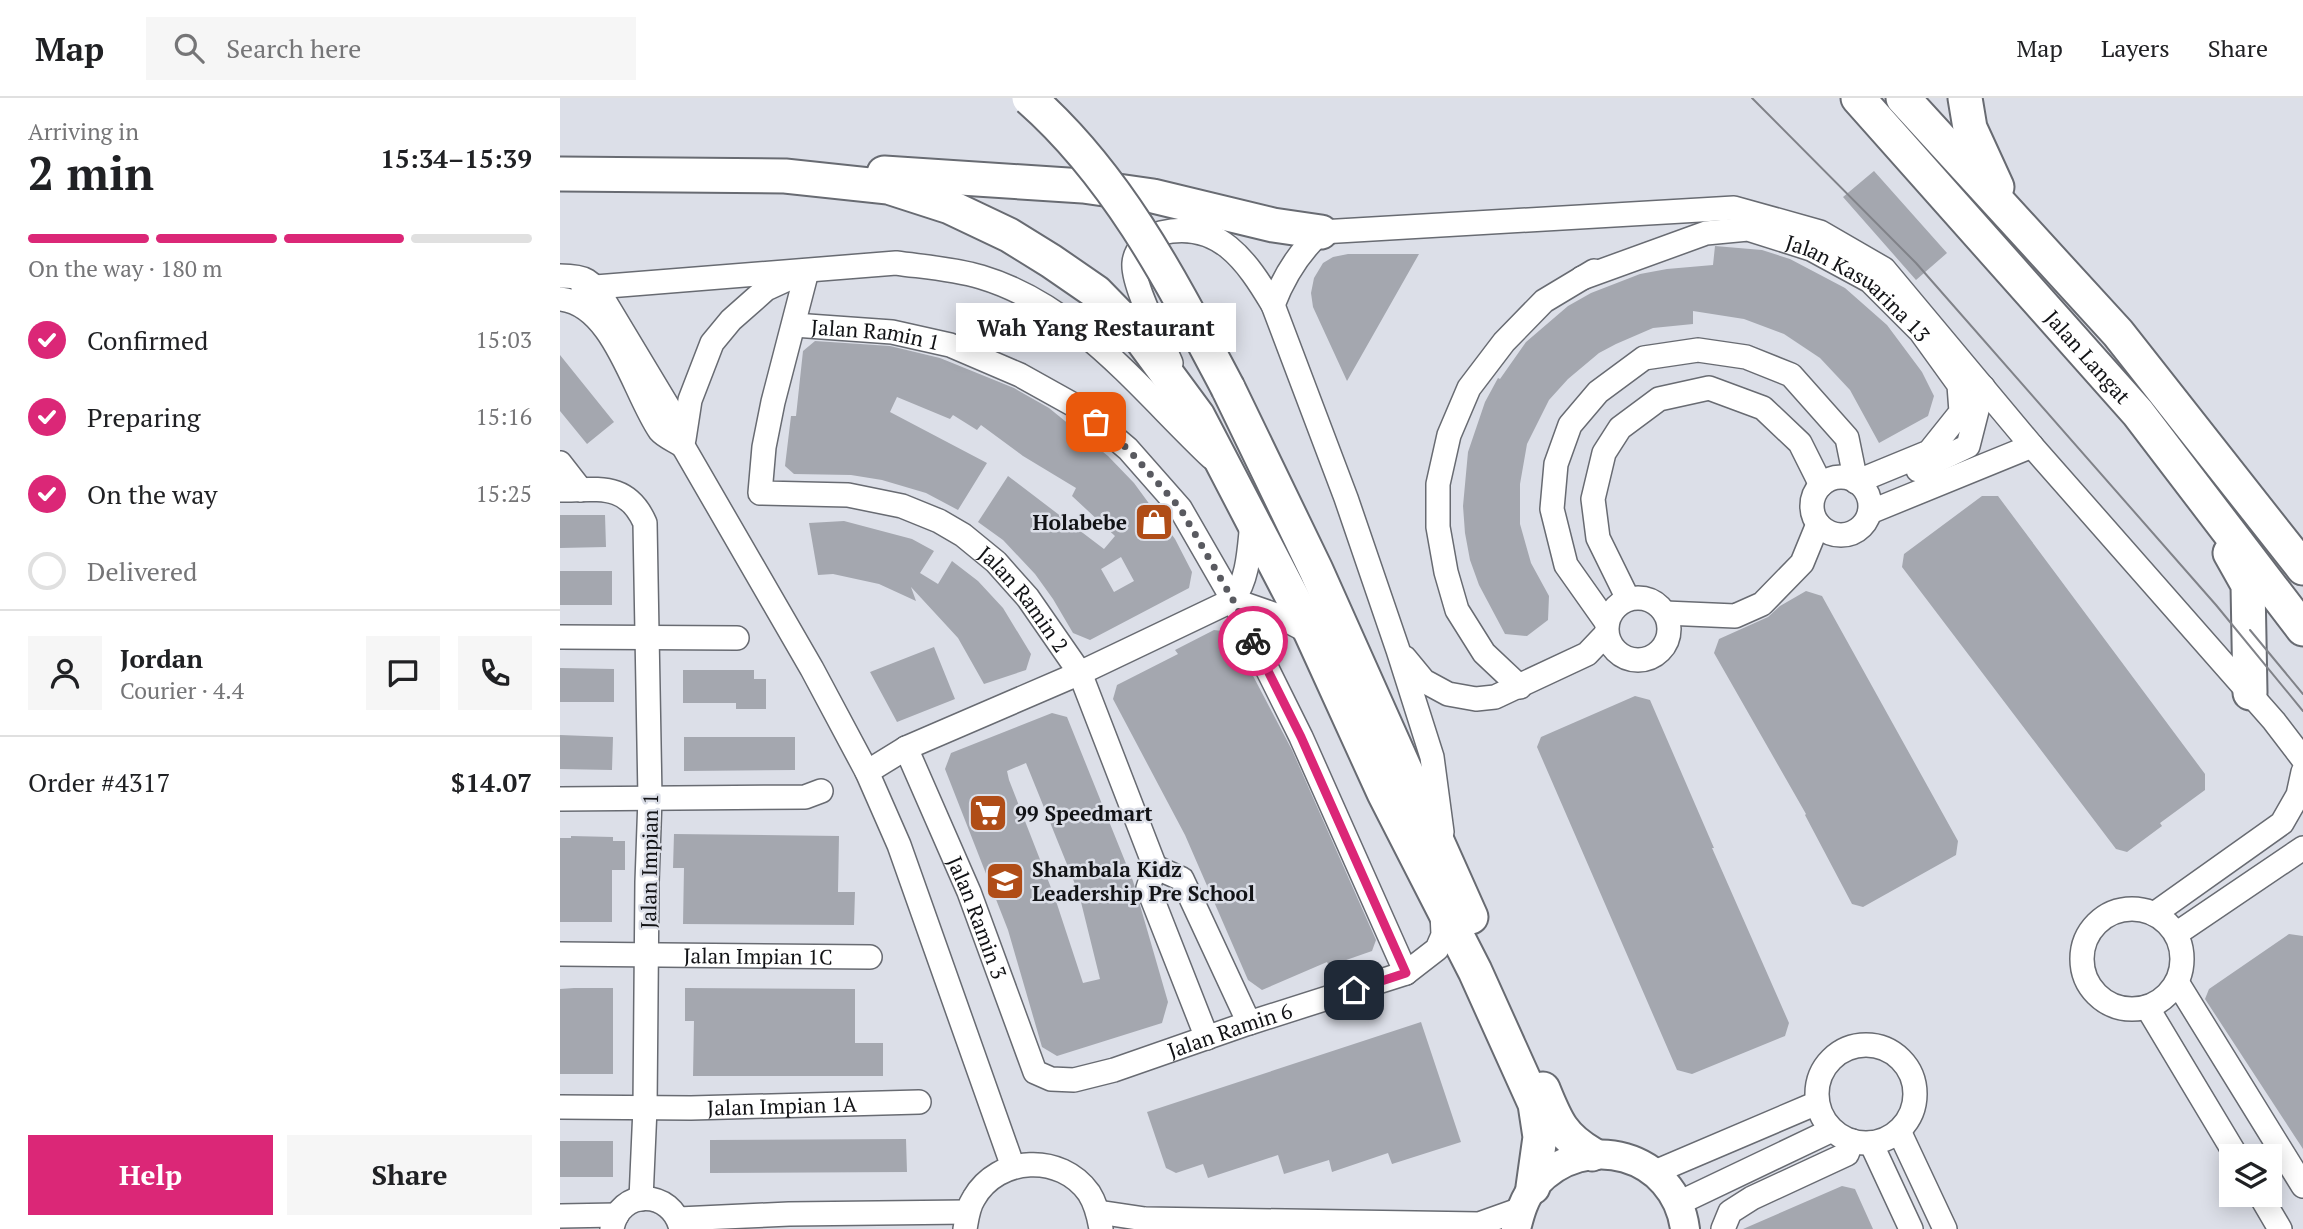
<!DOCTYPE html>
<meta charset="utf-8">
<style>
:root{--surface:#fff;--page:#f6f6f6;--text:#202124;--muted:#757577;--line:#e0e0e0;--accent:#db2777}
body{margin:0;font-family:"PT Serif",serif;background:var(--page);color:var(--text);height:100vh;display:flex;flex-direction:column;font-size:26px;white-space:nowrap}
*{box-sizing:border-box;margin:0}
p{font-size:23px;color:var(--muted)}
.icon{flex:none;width:38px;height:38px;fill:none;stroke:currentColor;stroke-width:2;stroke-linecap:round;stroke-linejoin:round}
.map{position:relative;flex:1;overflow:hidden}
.panel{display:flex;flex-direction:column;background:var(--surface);width:560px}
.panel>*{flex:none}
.controls{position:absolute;left:1659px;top:1046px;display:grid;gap:14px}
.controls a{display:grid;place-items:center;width:63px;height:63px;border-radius:0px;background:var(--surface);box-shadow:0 4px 18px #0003;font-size:35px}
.pin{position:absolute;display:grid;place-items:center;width:60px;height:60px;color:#fff;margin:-30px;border-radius:14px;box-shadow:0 4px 10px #0006}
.courier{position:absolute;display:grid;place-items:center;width:70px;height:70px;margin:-35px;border:5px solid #db2777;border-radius:50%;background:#fff;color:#222;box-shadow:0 2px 9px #0007}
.bubble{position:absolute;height:49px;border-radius:0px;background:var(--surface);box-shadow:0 4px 18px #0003;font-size:23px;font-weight:700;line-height:49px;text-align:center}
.head em{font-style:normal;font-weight:700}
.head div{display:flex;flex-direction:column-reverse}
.head{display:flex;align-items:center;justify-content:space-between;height:119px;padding:0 28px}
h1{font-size:46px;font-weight:700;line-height:52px}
.bar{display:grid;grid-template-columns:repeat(4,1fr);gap:10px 7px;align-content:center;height:84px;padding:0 28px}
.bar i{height:9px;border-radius:5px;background:var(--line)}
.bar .active{background:var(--accent)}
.bar p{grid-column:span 4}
.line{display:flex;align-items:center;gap:18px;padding:0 28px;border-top:2px solid var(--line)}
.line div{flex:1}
.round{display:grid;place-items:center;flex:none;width:74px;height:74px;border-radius:0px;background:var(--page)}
ol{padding:0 28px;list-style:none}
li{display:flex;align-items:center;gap:21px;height:77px}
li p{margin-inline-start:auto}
li .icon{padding:7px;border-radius:50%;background:var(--accent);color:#fff;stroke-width:4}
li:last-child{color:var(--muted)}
li i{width:38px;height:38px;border:4px solid var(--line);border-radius:50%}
.primary-button{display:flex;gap:14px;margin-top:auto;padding:14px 28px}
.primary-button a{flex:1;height:80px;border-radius:0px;background:var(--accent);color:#fff;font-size:28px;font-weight:700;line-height:80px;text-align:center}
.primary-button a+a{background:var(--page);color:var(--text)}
header{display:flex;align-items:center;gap:42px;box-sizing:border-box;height:98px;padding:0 35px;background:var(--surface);border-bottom:2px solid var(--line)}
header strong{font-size:33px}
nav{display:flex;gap:38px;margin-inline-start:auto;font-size:24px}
.search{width:490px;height:63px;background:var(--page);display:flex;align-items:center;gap:18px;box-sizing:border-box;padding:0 24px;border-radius:0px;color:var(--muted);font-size:26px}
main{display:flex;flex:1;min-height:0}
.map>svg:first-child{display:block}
.building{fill:#a4a7af;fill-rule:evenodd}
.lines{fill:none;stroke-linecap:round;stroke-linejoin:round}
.minor-casing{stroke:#686b72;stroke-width:26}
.major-casing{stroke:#686b72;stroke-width:32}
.highway-casing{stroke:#686b72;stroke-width:37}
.minor{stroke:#fff;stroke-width:23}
.major{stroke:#fff;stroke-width:28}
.highway{stroke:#fff;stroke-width:33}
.tram{stroke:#808288;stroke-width:2}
.highway-bridge-casing{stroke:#686b72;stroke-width:37;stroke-linecap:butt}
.highway-bridge{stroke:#fff;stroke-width:33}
.done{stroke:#595a60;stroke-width:7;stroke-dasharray:0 12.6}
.route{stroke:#db2777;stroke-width:9}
.labels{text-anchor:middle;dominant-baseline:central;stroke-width:5;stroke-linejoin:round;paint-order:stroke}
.street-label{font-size:21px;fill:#121316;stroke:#dcdfe8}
.poi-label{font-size:21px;font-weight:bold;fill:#121316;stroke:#dcdfe8;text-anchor:start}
</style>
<header>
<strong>Map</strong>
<div class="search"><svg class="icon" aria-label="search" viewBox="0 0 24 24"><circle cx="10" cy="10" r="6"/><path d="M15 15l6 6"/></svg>Search here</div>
<nav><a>Map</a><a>Layers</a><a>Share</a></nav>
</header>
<main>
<section class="panel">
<div class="head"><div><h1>2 min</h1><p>Arriving in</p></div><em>15:34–15:39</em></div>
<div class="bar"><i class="active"></i><i class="active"></i><i class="active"></i><i></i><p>On the way · 180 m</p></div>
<ol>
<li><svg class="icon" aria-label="check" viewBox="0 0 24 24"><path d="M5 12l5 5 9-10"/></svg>Confirmed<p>15:03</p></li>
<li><svg class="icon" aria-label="check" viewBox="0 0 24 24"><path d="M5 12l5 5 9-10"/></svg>Preparing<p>15:16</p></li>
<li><svg class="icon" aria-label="check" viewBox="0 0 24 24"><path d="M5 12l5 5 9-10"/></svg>On the way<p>15:25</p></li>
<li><i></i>Delivered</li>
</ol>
<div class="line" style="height:126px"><a class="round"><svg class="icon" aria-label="person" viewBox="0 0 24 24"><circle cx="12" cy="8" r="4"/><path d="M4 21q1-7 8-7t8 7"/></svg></a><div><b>Jordan</b><p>Courier · 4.4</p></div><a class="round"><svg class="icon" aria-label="chat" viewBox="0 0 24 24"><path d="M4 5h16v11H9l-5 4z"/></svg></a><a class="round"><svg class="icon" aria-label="phone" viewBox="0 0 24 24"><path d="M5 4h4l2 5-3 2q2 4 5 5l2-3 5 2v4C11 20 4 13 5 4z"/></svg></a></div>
<div class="line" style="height:91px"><div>Order #4317</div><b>$14.07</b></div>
<div class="primary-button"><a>Help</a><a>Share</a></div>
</section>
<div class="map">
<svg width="1743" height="1131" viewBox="0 0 1743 1131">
<rect width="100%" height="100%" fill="#dcdfe8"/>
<path class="building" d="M1314,73L1387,155L1356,182L1283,99Z
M1155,148L1202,152L1230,161L1285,190L1327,227L1362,274L1374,298L1368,318L1319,345L1290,292L1260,260L1224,236L1184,221L1133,213V226L1093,230L1056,246L1039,255L1008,281L989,302L967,346L960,386V426L971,465L989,498L988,522L967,538L945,536L919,487L910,462L905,435L903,408L908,354L925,304L938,280L940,281L966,244L1008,208L1031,195L1080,176L1107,171L1153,167Z
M788,156H859L787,283L753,209L751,195L754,180L763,165L773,159Z
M255,243L330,248L380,260L454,290L489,310L548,358L574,385L615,441L632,474L629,490L530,542L513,535L493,501L475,476L443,442L418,424L448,378L544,451L555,438L512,398L516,390L463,358L421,327L417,332L393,317L390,321L337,299L330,314L427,365L398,412L366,395L322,382L291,377L234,376L225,368L231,318H236L243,253ZM561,459L574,483L554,494L541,471Z
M0,257L54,324L27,346L0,313Z
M1422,398H1438L1645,676V692L1600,725L1602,728L1567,754L1556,751L1342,469L1344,456Z
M0,417H45L46,449L0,450Z
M284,423L352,441L374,453L360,475L378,486L392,463L418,483L443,510L471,556L466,572L424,586L398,540L351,489L356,503L319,486L273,476L258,477L249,425Z
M0,473H52V507H0Z
M1246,493L1262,498L1398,743L1396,757L1303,809L1292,806L1245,717L1246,716L1154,555L1159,541L1208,519L1220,508Z
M654,532L670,534L732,652L816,842L812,853L769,868L767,864L702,892L688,882L625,737L553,601L557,587L618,556L615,552Z
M374,549L395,601L337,624L310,574Z
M0,570L54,571V604H0Z
M123,572H194V581H206V611H176V605H123Z
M1075,598L1090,602L1154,750H1152L1229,925L1225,938L1132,976L1117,972L977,649L981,639Z
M492,615L507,619L573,783L608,904L602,925L497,958L482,949L448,832L385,671L391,655ZM466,665L519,796L540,881L523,885L495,800L449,682L447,673Z
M0,637L53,639L52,672L0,671Z
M124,639H235V672L124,673Z
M114,736L279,738L278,794H295L294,827L123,826L124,770H113Z
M11,738L53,739V743H65V772H52V824H0V740H11Z
M1729,836L1743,838V1051L1645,901L1649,891Z
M14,890H53V976H0V891Z
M125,890L295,891V945H323V978H133L134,923H125Z
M861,924L901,1044L832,1066L828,1055L772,1074L769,1062L724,1076L718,1057L648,1080L643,1066L616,1075L606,1070L587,1014Z
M346,1041L347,1074L150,1075V1042Z
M0,1043H53V1079H0Z
M1282,1088L1295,1091L1313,1131H1183Z"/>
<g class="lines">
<g class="minor-casing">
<g id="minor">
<path id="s1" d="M247,173L213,304L204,349L200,395L288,397L342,408L379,423L403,437L436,464L468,500L520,575L595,769L588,790L647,940"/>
<path d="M0,178C26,178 31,182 45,204L119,327L123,348L252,571L307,674L339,747L453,1069"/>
<path id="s2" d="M1022,180L1146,135L1188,131L1251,151L1310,183L1360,233L1399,287L1401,314L1369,354L1296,384L1287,340L1231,277L1186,259L1138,252L1084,260L1038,294L1010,327L996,366L992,411L1006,467L1047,525"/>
<path d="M23,190L336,165C365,169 394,171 421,179C518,208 582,294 652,360"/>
<path d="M0,201C54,206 74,296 100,333C105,339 116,343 123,348"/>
<path d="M713,207C724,178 738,155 761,134L1174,110L1260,134L1324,171L1472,348L1714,623L1743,661"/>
<path id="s3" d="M234,227L332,234L390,247L460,277L521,311L568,351L620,410L673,502L741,639L846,875"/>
<path d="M611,265C602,243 572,187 574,165C575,152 588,138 601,135C658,121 687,163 713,207L786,400L838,552L872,659L882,734"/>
<path d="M124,341L130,302L152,245L171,222L206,191L230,180"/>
<path d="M0,365L21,392"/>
<path d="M1358,372L1408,348L1423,289"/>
<circle cx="1281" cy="408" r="29"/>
<path d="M0,392C38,392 67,384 85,425L90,700L87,784L85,1010L81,1101"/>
<path d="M1310,414L1472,348"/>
<circle cx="1078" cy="531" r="31"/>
<path d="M1068,501L1038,440L1033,401L1044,355L1060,330L1099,301L1149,290L1203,310L1240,345L1261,387"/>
<path d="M673,502L716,517L751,535"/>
<path d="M1105,515L1175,518L1202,506L1242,465L1258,426"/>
<path d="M0,539L177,540"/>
<path d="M845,560L864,583L888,596L916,601L935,599L1027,556L1046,536"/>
<path d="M960,589L924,555L897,512L886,474L878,429V386L889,337L909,290L944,244L984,203L1034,173"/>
<path id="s4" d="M346,650L409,794L475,974L491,981L514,982L554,972L689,925L846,875L877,851L883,837L882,814"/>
<path d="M307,674L346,650L520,575L673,502C689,479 689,451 692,424"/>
<path d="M0,701L245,699L261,693"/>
<path d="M595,769L622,781L689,925"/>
<circle cx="1572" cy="861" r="50"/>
<path d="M1594,816L1722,725L1738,697L1743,674"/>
<path d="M1616,836L1743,750"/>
<path id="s5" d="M0,856L310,859"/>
<path d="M1617,884L1743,1088"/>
<path d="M1587,909L1677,1059"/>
<circle cx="1306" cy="996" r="49"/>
<path id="s6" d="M0,1009L131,1010L359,1004"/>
<path d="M1339,1033L1385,1131"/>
<path d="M1311,1045L1351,1131"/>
<path d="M1095,1074L1257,1005"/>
<path d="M1700,1097L1720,1131"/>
<path d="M1119,1105L1272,1032"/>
<path d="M538,1114L585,1121L919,1126L961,1111"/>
<path d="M0,1118L57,1117"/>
<path d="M119,1121L229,1116L407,1114"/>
<path d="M52,1131C59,1090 112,1091 121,1131"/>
<path d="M405,1131C407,1120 408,1109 414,1100C438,1058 501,1055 529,1095C536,1106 539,1119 541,1131"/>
<path d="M1163,1131L1170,1114L1192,1100L1287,1056L1292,1043"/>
</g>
</g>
<g class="major-casing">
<path id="major" d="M956,1131C960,1115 964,1100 975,1087C1025,1031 1115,1056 1125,1131"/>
</g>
<g class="highway-casing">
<g id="highway">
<path id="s7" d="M1298,0L1578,315L1743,531"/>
<path d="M1343,0L1558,235L1743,470"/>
<path d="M1405,0L1410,30L1437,89"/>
<path d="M324,75L523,88L593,98L713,127L761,134"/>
<path d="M0,76L225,78L328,89L390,109L449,137L491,163L536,194L579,238L638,318L751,535L824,695L915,873L975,1006L980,1039L973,1089"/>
<path d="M668,290L756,472L911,819"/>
<path d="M1670,455L1688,487L1690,595"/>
<path d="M983,991C996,1023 1002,1039 1032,1056"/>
</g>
</g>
<use href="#minor" class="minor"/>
<use href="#major" class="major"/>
<use href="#highway" class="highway"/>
<path class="tram" d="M1192,0L1356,165L1656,507L1743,613
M1690,532L1743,596"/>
<g class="highway-bridge-casing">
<path id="highway-bridge" d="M469,0C559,79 613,186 668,290"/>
</g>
<use href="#highway-bridge" class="highway-bridge"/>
</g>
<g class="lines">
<path class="done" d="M536,324L568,351L620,410L673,502L693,543"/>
<path class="route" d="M693,543L741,639L846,875L794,892"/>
</g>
<defs>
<g id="shop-square" transform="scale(2.0125)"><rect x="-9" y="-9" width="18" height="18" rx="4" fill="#b04d17" stroke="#dcdfe8"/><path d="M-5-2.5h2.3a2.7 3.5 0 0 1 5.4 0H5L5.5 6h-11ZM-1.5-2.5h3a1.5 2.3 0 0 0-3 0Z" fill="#fff"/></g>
<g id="supermarket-square" transform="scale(2.0125)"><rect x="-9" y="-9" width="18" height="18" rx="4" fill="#b04d17" stroke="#dcdfe8"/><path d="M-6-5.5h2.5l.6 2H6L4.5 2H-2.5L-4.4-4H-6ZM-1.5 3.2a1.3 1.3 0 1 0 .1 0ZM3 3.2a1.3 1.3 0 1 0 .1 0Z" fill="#fff"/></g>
<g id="school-square" transform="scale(2.0125)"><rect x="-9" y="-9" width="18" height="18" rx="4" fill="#b04d17" stroke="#dcdfe8"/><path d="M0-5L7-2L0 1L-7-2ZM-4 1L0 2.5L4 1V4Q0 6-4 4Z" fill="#fff"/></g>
</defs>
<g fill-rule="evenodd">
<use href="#shop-square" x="594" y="424"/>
<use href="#supermarket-square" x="428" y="715"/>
<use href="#school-square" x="445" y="783"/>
</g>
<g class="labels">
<g class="street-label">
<text stroke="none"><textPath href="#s2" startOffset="301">Jalan Kasuarina 13</textPath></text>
<text stroke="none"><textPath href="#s3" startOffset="82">Jalan Ramin 1</textPath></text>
<text stroke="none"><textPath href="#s7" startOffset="346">Jalan Langat</textPath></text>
<text stroke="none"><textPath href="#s1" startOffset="527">Jalan Ramin 2</textPath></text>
<text transform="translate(89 763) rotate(-89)">Jalan Impian 1</text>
<text stroke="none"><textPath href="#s4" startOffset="184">Jalan Ramin 3</textPath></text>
<text stroke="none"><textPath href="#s5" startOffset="198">Jalan Impian 1C</textPath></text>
<text stroke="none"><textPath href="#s4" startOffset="553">Jalan Ramin 6</textPath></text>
<text stroke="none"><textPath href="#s6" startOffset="222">Jalan Impian 1A</textPath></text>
</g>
<g class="poi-label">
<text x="567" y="424" text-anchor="end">Holabebe</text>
<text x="455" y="715">99 Speedmart</text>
<text x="472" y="771">Shambala Kidz<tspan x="472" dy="24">Leadership Pre School</tspan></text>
</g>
</g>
</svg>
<div class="controls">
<a><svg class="icon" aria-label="layers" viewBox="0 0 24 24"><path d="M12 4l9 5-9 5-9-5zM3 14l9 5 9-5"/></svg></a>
</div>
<div class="pin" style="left:536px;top:324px;background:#ea580c"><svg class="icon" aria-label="bag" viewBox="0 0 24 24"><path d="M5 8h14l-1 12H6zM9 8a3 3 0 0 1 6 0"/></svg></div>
<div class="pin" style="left:794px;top:892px;background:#1f2937"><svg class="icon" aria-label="home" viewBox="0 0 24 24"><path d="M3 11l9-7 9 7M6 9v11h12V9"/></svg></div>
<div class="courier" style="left:693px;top:543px"><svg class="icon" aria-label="bike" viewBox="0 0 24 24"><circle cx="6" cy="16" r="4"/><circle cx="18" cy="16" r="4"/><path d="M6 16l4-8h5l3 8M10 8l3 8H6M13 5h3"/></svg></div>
<div class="bubble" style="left:396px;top:205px;width:280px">Wah Yang Restaurant</div>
</div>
</main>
